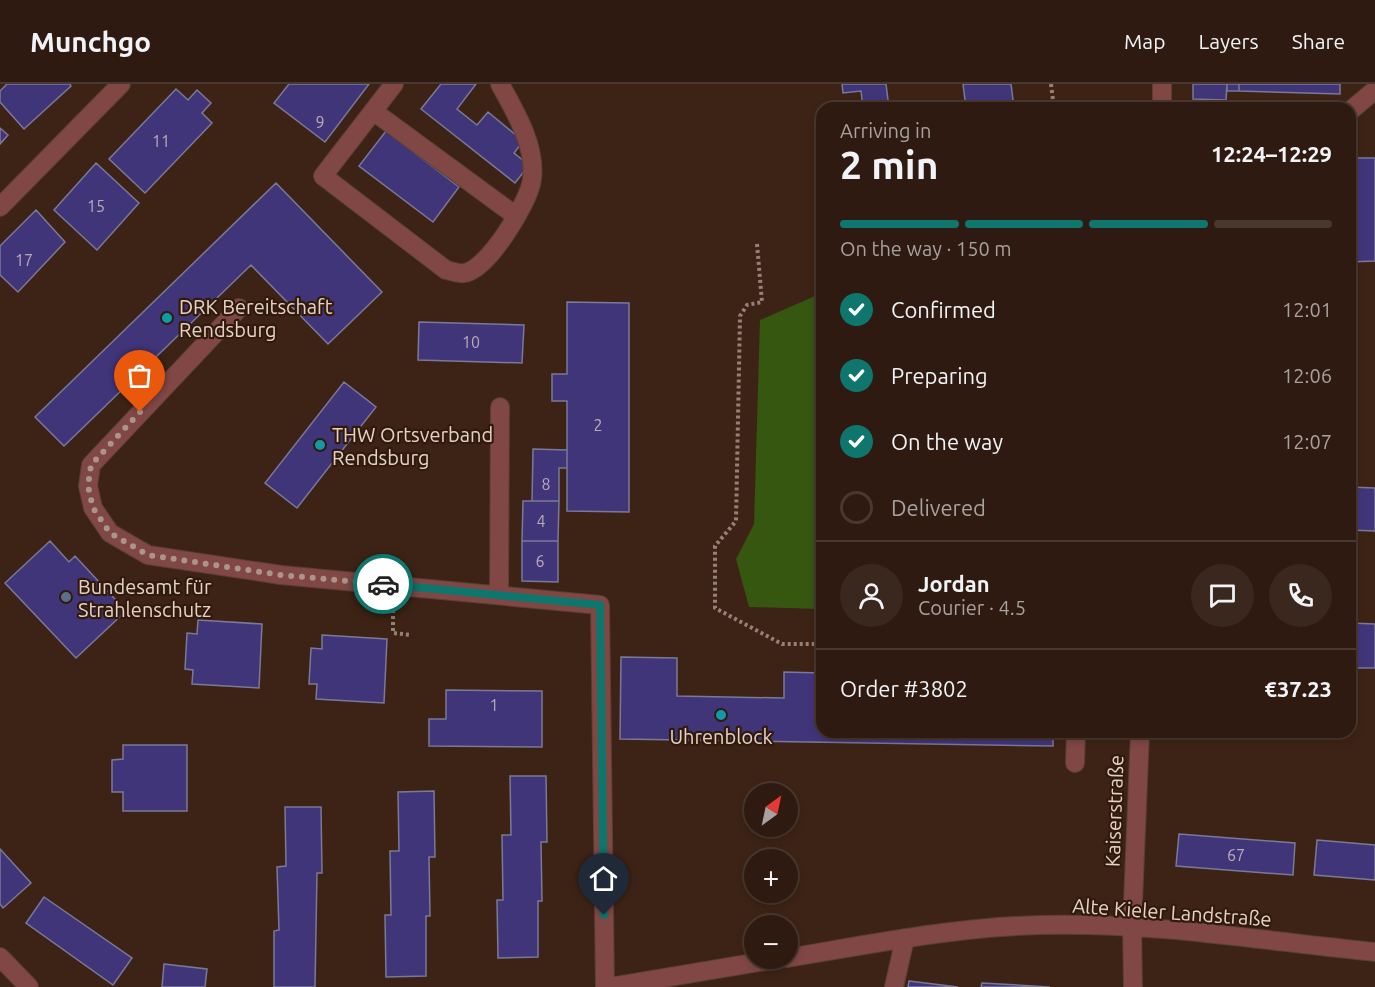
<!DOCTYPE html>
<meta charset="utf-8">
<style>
:root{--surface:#2e1a10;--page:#3a271e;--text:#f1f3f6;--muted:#a7a19f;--line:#493830;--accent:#0f766e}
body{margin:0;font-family:Ubuntu,sans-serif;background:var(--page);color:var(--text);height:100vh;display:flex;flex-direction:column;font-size:22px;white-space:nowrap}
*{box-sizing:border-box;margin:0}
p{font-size:20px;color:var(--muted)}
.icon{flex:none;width:33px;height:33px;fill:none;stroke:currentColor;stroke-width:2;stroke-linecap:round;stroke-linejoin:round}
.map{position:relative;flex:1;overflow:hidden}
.sheet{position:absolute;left:816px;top:18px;width:540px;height:636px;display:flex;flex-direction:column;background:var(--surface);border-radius:18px;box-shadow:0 3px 9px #0003,0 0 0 2px var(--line)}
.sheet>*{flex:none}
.needle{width:39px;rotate:33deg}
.fabs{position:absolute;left:744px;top:699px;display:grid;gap:12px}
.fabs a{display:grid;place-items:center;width:54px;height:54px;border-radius:50%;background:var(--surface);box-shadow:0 3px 9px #0003,0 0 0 2px var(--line);font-size:30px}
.pin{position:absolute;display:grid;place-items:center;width:51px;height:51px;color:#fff;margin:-62px -26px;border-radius:50% 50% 50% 0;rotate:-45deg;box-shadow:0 0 6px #0007}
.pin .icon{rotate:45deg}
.courier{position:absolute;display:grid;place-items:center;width:60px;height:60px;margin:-30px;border:4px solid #0f766e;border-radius:50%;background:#fff;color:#222;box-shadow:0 2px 8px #0007}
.headline em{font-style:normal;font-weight:600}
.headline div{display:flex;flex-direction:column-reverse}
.headline{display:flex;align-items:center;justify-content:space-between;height:102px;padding:0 24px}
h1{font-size:39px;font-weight:600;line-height:45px}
.bar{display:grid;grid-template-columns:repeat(4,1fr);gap:9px 6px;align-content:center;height:72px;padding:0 24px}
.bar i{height:8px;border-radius:4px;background:var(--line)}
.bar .on{background:var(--accent)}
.bar p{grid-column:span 4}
.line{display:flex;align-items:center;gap:15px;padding:0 24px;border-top:2px solid var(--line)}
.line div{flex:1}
.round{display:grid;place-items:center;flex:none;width:63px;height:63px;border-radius:32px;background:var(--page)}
ol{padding:0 24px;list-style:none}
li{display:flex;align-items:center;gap:18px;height:66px}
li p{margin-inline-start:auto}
li .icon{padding:6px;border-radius:50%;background:var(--accent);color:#fff;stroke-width:4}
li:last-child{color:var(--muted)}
li i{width:33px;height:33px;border:3px solid var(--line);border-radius:50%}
header{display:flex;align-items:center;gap:36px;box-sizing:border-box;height:84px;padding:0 30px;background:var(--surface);border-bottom:2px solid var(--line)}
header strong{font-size:28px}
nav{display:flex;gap:33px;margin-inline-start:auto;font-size:21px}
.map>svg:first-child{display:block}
.green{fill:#355710}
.building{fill:#41357a;stroke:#7a7997;stroke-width:1.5}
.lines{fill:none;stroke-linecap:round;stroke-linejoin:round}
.minor-casing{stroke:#583f32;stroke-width:20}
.path{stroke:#968175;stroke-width:4;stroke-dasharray:3 3;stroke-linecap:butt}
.minor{stroke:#804745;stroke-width:18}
.done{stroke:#aa958a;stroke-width:6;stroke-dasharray:0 10.8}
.route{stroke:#0f766e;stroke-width:8}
.culture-dot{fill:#0f9aa8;stroke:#321a0b;stroke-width:2}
.service-dot{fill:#5c6f8a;stroke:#321a0b;stroke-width:2}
.labels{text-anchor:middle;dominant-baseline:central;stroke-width:4.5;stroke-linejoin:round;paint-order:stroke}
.number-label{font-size:16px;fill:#bbabb5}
.poi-label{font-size:20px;fill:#e4d2c9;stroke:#321a0b;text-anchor:start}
.street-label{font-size:20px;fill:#e4d2c9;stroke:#321a0b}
</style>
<header>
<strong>Munchgo</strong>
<nav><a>Map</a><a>Layers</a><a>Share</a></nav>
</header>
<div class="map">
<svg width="1375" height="903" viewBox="0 0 1375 903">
<rect width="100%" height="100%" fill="#3d2315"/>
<path class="green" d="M815,212L822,213V525L749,523L736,475L754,440L760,236Z"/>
<path class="building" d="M7,0H70L71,2L24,45L0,18V7Z
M289,0H369L325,58L274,19Z
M441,0H476L457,25L477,41L488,28L523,57L514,69L529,81L515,99L421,25Z
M842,0H886L889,24H863L861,7L843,9Z
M963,0H1011L1014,24H966Z
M1193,0H1227L1226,16L1193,15Z
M1227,0H1239V7H1227Z
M1239,0H1340V10L1239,7Z
M176,5L188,16L197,6L211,19L202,29L212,39L145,109L109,75Z
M0,44L8,51L0,60Z
M386,47L459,103L433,138L359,82Z
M1350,74H1375V177L1350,178Z
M96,79L139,119L97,166L54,126Z
M276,99L382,208L328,260L251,181L64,362L35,333Z
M36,126L65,158L18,208L0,191V162Z
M567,218L629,219V428L567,427V317H552V290H567Z
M419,238L524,241L522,279L418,276Z
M344,298L376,323L297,424L265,399Z
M533,365L567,366V384H559V417H532Z
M1350,403L1375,404V447L1350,446Z
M523,417H559L558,457H522Z
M50,457L69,478L75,472L126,527L76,574L5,499Z
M522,457H558V498L522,497Z
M198,536L262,540L259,604L192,600L193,586L185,585L187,549L197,550Z
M1350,539L1375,540V584H1350Z
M322,551L387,555L384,619L316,615L317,600H309L311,564L322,565Z
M621,573L677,574V612L784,614V588L822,589V648H1053V662L620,655Z
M446,606L542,607V663L429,662V635H446Z
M123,661H187V727H123V708H112V676L123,675Z
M510,692H546L547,758H541L542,817H538V873L498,874L497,816H503L502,751H511Z
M434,707L435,773H429L430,832H426V892L386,893L385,831H391L390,767H399L398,708Z
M285,723H321L322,789H317L315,903H274V847L279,846L277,783L286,782Z
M1179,750L1295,759L1293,791L1176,782Z
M1317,756L1375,761V796L1314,791Z
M0,765L31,799L3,824L0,820Z
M44,813L132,874L113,901L26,839Z
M164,880L207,885L205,903H162Z
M909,897L958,903H908Z
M982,899L1050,903H981Z"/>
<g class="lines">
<g class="minor-casing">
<path id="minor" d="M394,0L323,92L446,186C451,187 459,190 464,189C487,187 530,117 532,95C536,61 515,28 500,0
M1162,0V24
M373,27L516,132
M1350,27L1375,6
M0,123L121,0
M239,224L91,381L88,402L93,424L110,449L148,471L281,491L600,521L605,903
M499,511L500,323
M1075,679L1076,648
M0,873L29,903
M788,874C871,860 956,843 1040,841C1152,838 1264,857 1375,868
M610,903L783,874
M894,903L905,854
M1133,903L1132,843L1140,648"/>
</g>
<path class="path" d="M1051,0L1054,24
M757,160L762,218L747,221L740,232L736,437L715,462V524L782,560H822
M393,520V549L411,551"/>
<use href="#minor" class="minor"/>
</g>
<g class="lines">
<path class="done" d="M140,328L91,381L88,402L93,424L110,449L148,471L281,491L383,500"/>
<path class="route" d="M383,500L600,521L604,831"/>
</g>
<g class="culture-dot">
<circle cx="167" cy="234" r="6"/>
<circle cx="320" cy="361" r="6"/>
<circle cx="721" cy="631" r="6"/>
</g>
<circle class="service-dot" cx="66" cy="513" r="6"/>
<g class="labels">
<g class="number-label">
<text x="320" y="38">9</text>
<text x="161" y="57">11</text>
<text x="96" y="122">15</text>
<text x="24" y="176">17</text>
<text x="471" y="258">10</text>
<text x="598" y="341">2</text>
<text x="546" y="400">8</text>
<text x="541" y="437">4</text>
<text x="540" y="477">6</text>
<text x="494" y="621">1</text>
<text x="1236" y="771">67</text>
</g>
<g class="poi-label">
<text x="179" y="222">DRK Bereitschaft<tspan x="179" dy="23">Rendsburg</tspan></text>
<text x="332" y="350">THW Ortsverband<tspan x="332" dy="23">Rendsburg</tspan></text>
<text x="78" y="502">Bundesamt für<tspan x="78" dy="23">Strahlenschutz</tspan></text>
<text x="721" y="652" text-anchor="middle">Uhrenblock</text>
</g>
<g class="street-label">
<text transform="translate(1114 727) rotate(-88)">Kaiserstraße</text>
<text transform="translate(1172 828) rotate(4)">Alte Kieler Landstraße</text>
</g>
</g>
</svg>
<div class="fabs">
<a><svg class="needle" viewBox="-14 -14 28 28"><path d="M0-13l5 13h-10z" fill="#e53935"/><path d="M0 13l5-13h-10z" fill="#a7a19f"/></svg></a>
<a>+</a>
<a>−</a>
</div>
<div class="pin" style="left:140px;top:328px;background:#ea580c"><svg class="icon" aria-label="bag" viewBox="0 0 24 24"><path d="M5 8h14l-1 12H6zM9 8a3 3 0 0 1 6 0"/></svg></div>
<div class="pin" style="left:604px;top:831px;background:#1f2937"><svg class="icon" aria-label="home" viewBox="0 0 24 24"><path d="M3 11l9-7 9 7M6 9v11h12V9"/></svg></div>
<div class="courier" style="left:383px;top:500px"><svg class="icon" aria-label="car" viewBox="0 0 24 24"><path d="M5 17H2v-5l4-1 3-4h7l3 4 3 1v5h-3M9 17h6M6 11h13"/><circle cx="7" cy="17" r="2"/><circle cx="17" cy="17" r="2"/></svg></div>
<section class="sheet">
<div class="headline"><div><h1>2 min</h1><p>Arriving in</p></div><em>12:24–12:29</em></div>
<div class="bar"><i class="on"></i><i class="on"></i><i class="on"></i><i></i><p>On the way · 150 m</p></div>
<ol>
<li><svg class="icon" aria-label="check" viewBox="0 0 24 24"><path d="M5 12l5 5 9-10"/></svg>Confirmed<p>12:01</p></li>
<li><svg class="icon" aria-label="check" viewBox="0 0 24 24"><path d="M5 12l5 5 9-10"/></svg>Preparing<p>12:06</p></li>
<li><svg class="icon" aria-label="check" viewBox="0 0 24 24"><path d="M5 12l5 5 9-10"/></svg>On the way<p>12:07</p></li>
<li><i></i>Delivered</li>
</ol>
<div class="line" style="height:108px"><a class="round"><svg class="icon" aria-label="person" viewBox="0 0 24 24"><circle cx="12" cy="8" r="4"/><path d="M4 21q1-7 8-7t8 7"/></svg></a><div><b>Jordan</b><p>Courier · 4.5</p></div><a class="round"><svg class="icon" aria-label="chat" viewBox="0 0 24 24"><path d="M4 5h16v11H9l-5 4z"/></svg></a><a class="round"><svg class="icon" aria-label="phone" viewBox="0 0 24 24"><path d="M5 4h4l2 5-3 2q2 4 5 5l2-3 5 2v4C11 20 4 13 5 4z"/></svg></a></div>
<div class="line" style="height:78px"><div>Order #3802</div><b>€37.23</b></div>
</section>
</div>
